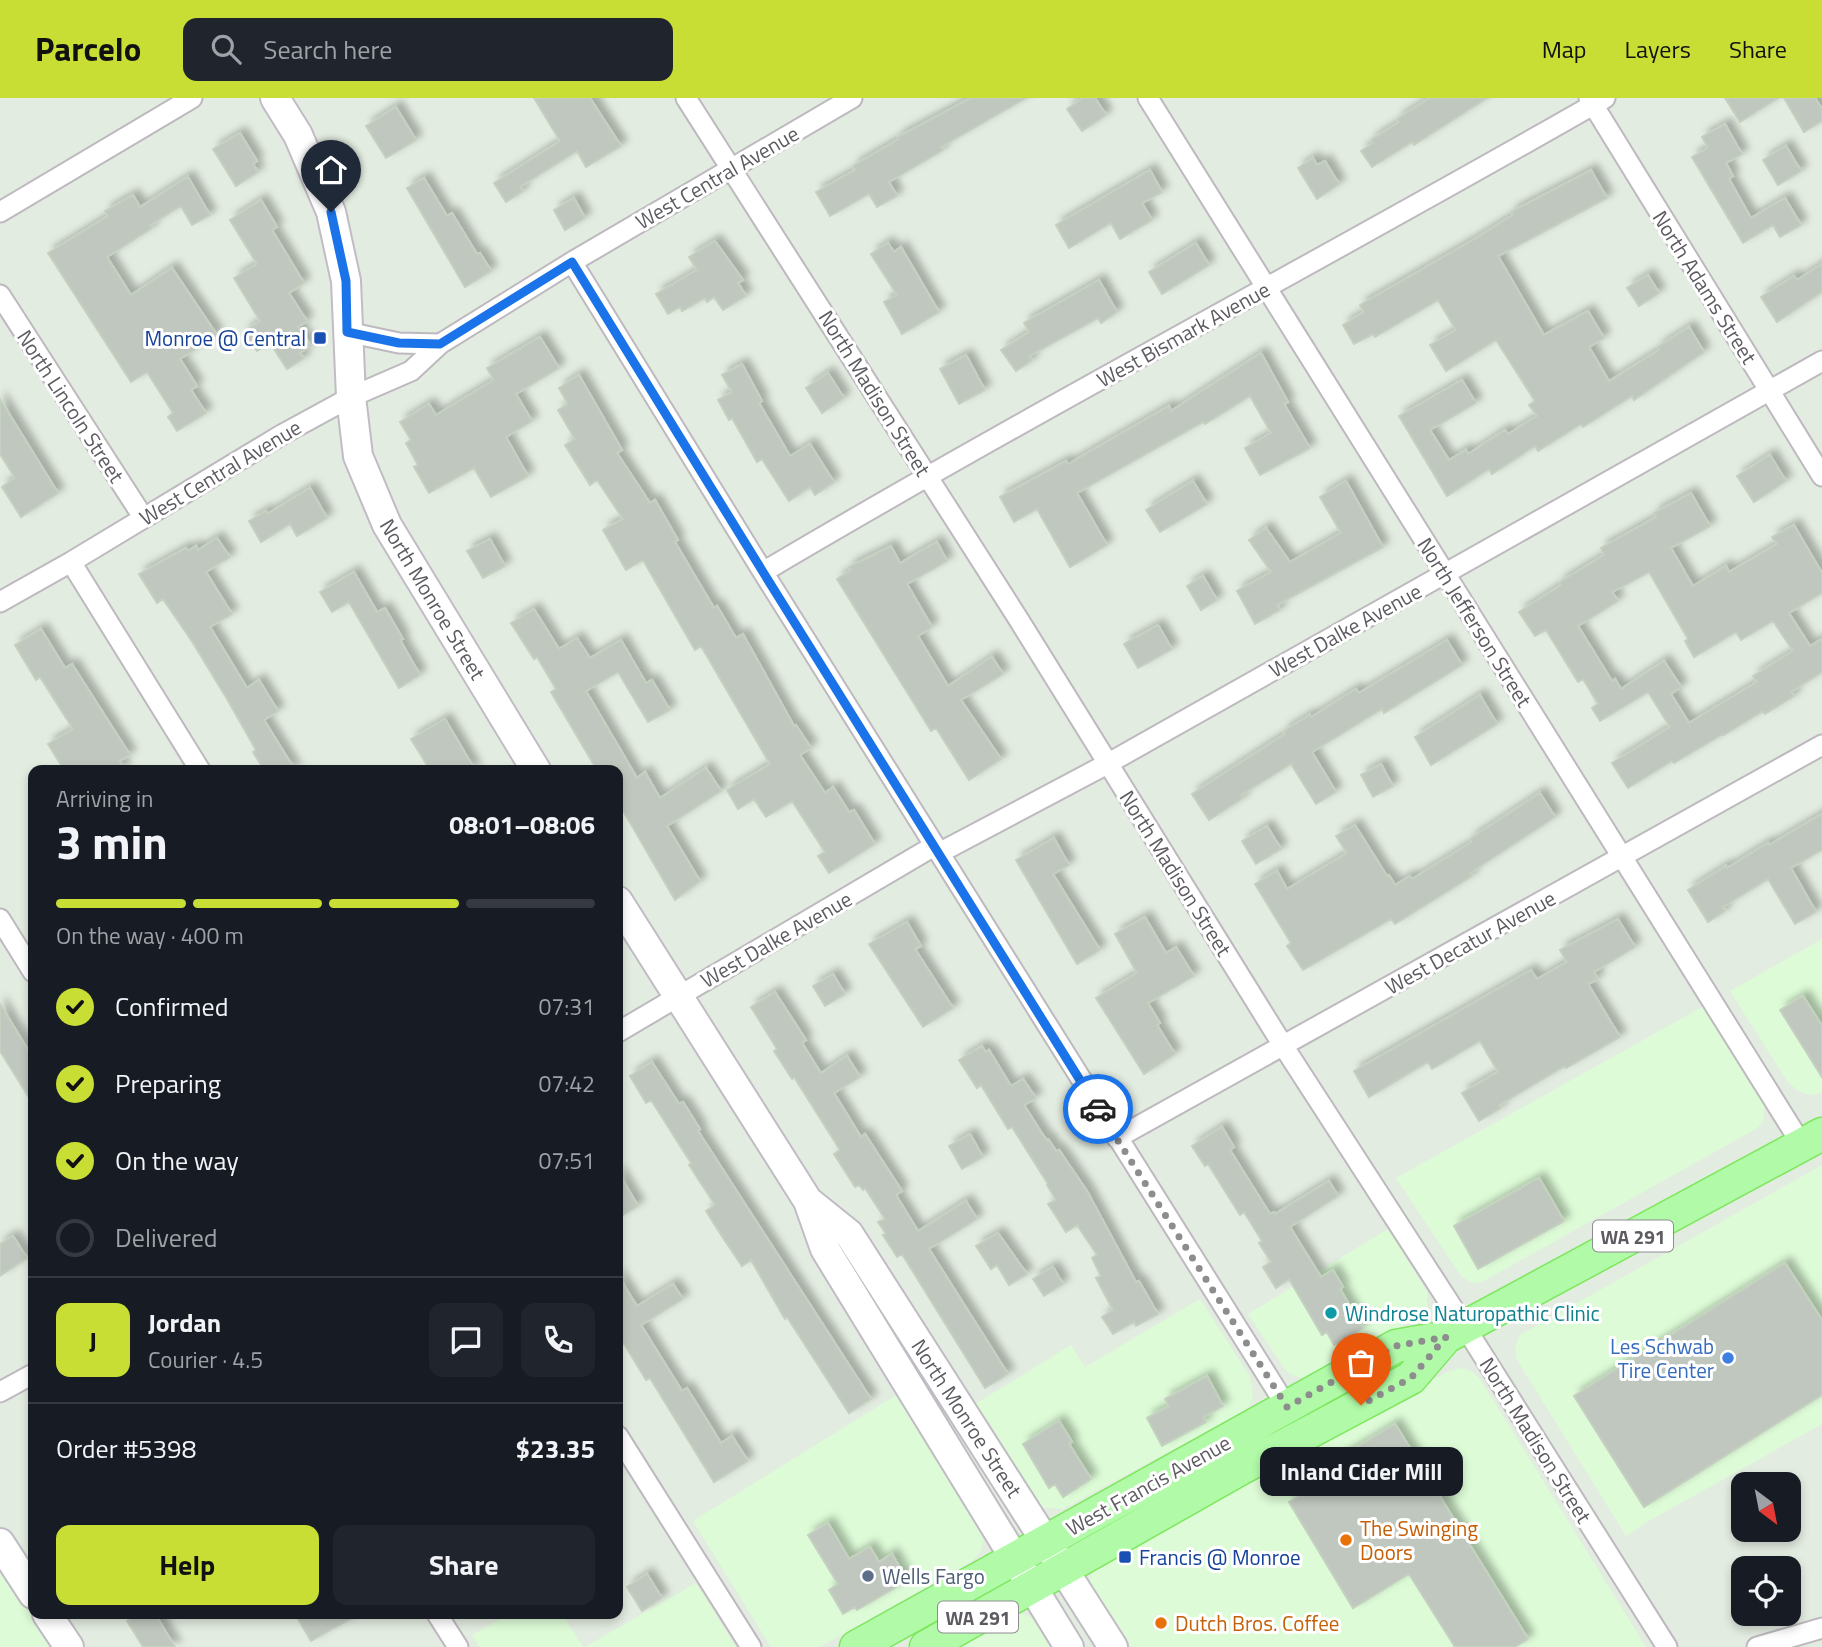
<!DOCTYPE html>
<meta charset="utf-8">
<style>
:root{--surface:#171b24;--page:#20242c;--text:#f1f3f6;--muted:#9ea1a6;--line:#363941;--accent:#c8de35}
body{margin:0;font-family:"Titillium Web",sans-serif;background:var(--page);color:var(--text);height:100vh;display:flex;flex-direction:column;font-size:26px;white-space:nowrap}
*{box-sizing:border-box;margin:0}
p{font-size:23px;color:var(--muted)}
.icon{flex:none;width:38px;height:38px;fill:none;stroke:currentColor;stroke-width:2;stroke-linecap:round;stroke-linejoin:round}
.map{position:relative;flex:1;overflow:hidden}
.side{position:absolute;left:28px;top:667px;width:595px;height:854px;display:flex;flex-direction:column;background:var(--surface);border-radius:14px;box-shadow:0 4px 10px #0003}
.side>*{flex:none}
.needle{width:46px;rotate:148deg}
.controls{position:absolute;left:1731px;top:1374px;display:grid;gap:14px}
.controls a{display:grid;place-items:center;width:70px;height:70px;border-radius:14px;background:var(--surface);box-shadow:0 4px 10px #0003;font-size:35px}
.pin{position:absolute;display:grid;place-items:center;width:60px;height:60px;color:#fff;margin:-72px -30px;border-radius:50% 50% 50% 0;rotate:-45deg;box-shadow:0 0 7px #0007}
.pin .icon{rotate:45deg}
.courier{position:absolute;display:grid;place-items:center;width:70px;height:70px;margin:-35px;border:5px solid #1a73e8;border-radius:50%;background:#fff;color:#222;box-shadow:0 2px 9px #0007}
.bubble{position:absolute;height:49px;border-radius:14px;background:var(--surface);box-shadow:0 4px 10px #0003;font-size:23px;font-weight:700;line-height:49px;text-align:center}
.headline em{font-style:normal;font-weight:700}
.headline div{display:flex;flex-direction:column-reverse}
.headline{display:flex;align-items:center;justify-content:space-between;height:119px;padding:0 28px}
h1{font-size:46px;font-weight:700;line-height:52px}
.bar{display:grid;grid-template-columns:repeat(4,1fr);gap:10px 7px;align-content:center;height:84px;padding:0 28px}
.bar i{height:9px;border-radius:5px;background:var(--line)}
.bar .selected{background:var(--accent)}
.bar p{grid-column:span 4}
.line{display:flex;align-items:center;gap:18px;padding:0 28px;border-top:2px solid var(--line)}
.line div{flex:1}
.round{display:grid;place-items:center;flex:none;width:74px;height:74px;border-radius:14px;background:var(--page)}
ol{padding:0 28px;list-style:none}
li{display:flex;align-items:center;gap:21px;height:77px}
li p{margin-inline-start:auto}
li .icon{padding:7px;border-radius:50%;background:var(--accent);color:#111;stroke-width:4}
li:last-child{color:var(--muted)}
li i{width:38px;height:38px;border:4px solid var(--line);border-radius:50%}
.action{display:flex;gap:14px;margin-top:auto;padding:14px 28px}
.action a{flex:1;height:80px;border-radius:14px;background:var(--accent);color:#111;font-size:28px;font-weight:700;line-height:80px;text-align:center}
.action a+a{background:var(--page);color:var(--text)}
header{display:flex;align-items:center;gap:42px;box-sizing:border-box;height:98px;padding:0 35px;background:var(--accent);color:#111}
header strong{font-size:33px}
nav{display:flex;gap:38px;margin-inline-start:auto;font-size:24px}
.search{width:490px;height:63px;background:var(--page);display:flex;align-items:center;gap:18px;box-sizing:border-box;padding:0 24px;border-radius:14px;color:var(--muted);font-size:26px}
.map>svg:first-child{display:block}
.commercial{fill:#ddfbd7}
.building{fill:#c0c7be;stroke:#c4d0c0;stroke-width:2;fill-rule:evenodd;filter:url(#shadow)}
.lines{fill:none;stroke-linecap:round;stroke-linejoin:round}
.street-casing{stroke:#bdb9bf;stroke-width:23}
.secondary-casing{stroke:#c1bcc4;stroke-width:32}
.primary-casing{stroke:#7de85e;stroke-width:35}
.street{stroke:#fff;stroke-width:19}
.secondary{stroke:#fff;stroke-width:28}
.primary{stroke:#b1faa8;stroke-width:32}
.done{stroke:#8d8d8e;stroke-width:7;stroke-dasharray:0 12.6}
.route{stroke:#1a73e8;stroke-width:9}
.transit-dot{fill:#1a4fb4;stroke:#fff;stroke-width:2.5}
.culture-dot{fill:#0f9aa8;stroke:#fff;stroke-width:2.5}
.shop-dot{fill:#3f7fe0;stroke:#fff;stroke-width:2.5}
.food-dot{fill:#e8710a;stroke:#fff;stroke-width:2.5}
.service-dot{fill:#5c6f8a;stroke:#fff;stroke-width:2.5}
.labels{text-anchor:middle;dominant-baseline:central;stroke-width:6;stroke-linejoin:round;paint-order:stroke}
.shield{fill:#fff;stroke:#8e8c90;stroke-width:2}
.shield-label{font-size:19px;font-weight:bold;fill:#5e5a61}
.street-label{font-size:21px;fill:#5e5a61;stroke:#fff}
.transit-label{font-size:21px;fill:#164399;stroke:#fff;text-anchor:end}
.culture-label{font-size:21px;fill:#0d838f;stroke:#fff;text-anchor:start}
.shop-label{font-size:21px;fill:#366cbe;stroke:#fff;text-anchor:end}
.food-label{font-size:21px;fill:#c56008;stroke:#fff;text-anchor:start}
.service-label{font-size:21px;fill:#4e5e75;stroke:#fff;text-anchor:start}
</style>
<header>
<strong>Parcelo</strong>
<div class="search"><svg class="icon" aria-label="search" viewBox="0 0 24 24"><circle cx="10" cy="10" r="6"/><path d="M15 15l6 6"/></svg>Search here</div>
<nav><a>Map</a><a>Layers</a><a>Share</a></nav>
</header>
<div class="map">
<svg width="1822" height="1549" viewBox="0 0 1822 1549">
<defs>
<filter id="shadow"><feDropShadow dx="6" dy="-6" stdDeviation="3.5" flood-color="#0004"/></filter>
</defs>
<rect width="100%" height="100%" fill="#e3ece1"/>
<path class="commercial" d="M1822,841V995L1810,997L1798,993L1787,983L1730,893Z
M1704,908L1765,1005L1763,1024L1756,1031L1480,1185L1470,1184L1461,1178L1396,1080Z
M1822,1067V1326L1647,1424L1626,1438L1516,1260L1515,1249L1520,1237Z
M1388,1131L1427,1193V1210L1420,1218L1308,1279H1297L1287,1274L1248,1216Z
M1200,1201L1250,1279L1253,1297L1250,1307L1244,1313L1063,1411L1044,1410L1036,1405L972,1308L1071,1247L1085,1269Z
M1462,1270L1471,1273L1480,1281L1646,1549H1123L1089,1486L1092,1475L1100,1464L1449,1273Z
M896,1297L981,1433L983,1443L981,1453L972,1463L820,1549H771L693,1423Z
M0,1468H1L50,1549H0Z
M696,1485L736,1549H585Z
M1012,1515H1022L1038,1523L1055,1549H952Z
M508,1516H562L583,1549H479L472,1537Z"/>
<path class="building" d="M534,0H590L621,48L586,69L577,53L520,89L523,93L506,104L494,85L560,43Z
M971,0H1026L941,49L943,52L889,84L897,98L877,109L869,96L830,118L816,94L855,72L853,68L899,41L898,39Z
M1083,0H1095L1106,17L1082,33L1067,11Z
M1430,0H1487L1414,47L1412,44L1372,69L1361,53L1373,45L1371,42L1399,24L1397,21Z
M1725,0H1778L1740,24Z
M1784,0H1815L1822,11V23L1804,34Z
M396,9L416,42L386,60L366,28Z
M1725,26L1742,56L1726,65L1733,78L1729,81L1751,120L1785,100L1801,127L1780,139L1773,127L1743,145L1692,59L1708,50L1702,39Z
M240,35L257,63L253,66L258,74L236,88L213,51Z
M1786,48L1801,73L1778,87L1763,62Z
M1313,60L1317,67L1325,63L1339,86L1317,101L1298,70Z
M1150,72L1162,94L1142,105L1152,122L1120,141L1111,125L1069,150L1056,127Z
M1591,72L1607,100L1498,158L1544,237L1588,213L1604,240L1589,249L1609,283L1659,252L1658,249L1689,229L1704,254L1634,302L1632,298L1583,329L1581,326L1538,353L1535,348L1492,376L1489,371L1447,398L1399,318L1462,282L1476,305L1430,332L1449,362L1466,352L1468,356L1505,332L1508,336L1537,318L1529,307L1535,303L1496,242L1446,273L1430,247L1456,232L1438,202L1375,239L1373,236L1354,246L1343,227L1364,214L1360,207L1473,142L1513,117L1511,114Z
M188,79L210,117L192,127L181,108L150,127L152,130L107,159L131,197L172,170L217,237L180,261L197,288L191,292L206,315L177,333L168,319L173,315L147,274L131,284L48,155L108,118L105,113L133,97L140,109Z
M424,80L447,118L452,115L477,156L480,155L491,173L465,189L407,90Z
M574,100L585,120L565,132L554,112Z
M261,102L277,129L272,132L304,185L289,195L307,223L298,229L311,248L300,255L304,260L287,271L270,245L257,253L244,234L260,223L234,180L257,166L230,122Z
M715,143L743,182L738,185L746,198L723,212L714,199L707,204L705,200L682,213L680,209L668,216L656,196L697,172L689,159Z
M888,145L894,154L901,149L939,214L902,236L884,204L897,197L871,156Z
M1196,145L1209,167L1162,196L1149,174Z
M1822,166V194L1777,224L1761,199L1794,178L1797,182Z
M1648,177L1659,195L1639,208L1627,190Z
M1099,182L1117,214L1101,225L1098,220L1029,258L1032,262L1016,273L1001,252L1029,234L1024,225Z
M540,239L559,270L516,296L532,323L506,339L528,378L491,399L474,370L429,395L414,369L418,367L406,345L411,342L400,324L429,306L436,317L494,282L487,270Z
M1261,255L1288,304L1284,306L1310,350L1260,377L1245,350L1271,335L1250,298L1205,326L1203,324L1077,395L1107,447L1070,469L1037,411L1014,424L1000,399L1066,363L1068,366L1169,308L1171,313Z
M966,257L985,292L959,306L940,271Z
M742,266L762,303L759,305L790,358L810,346L834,384L815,397L810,389L789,403L762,361L757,364L732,320L729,322L718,302L732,294L722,277Z
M828,275L844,300L822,315L806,290Z
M579,277L622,352L617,355L650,405L655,402L678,442L675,444L714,510L717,508L736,540L743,536L794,628L796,627L811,650L800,657L825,695L833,689L849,714L854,712L875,746L829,775L818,758L825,754L792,703L766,719L754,701L738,711L727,692L770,666L701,548L695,552L643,462L626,472L603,432L623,421L597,382L590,387L565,347L575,341L558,312L568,306L559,290Z
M0,301L58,395L21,419L2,389L15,380L0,356Z
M1770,357L1786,383L1754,404L1737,378Z
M1193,383L1207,406L1160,434L1146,412Z
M1346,383L1383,449L1277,507L1280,512L1255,526L1237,493L1271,474L1249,442L1266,430L1290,464L1341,435L1320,399Z
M310,390L327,420L297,438L290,426L261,444L249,423L266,413L267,416Z
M1691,395L1710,428L1671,450L1693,488L1726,468L1729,474L1777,446L1772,439L1794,427L1822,475V495L1789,515L1810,548L1822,541V574L1791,594L1794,598L1765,616L1763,613L1724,637L1723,636L1674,665L1672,663L1628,690L1612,665L1670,629L1648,594L1600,623L1592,610L1598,606L1583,581L1578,584L1546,532L1535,538L1519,514L1561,487L1560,484L1604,457L1601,450L1656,419L1654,415ZM1649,474L1688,541L1685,543L1694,559L1736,534L1741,542L1773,523L1793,553L1753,578L1757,584L1689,625L1671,596L1681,589L1664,563L1621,591L1615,581L1612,583L1578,528L1618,503L1612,494Z
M217,440L230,459L206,474L232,516L210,529L247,590L259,582L278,613L264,622L295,672H264L253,654L256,652L227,601L193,545L163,501L157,505L139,476L186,450L188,453L196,448L198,452Z
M490,441L505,468L483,480L467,453Z
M937,444L947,463L907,486L932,529L918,538L948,588L992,559L1003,576L961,602L1001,661L969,682L936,630L931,633L837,481L851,472L849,469L891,448L900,465Z
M354,474L377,514L385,510L403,541L400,542L420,577L399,590L349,504L332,514L320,494Z
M1203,478L1217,502L1201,512L1187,488Z
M534,511L559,551L577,540L590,560L621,542L646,585L652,582L670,612L648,624L618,574L586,593L637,680L645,674L660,700L706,670L721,693L667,728L700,783L675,802L618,704V672H597L551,594L556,591L537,559L534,561L511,525Z
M1158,527L1172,551L1138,570L1124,546Z
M41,531L65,570L72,566L130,657L119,663L125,672H64L48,646L73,631L40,579L36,582L15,547Z
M1447,542L1462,567L1384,615L1382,611L1312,654L1336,694L1316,706L1291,666L1241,697L1243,700L1209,722L1192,696L1285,636L1284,633L1310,617L1311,619L1356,591L1359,595Z
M1480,597L1497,626L1431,667L1415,639Z
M445,621L475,672H430L411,641Z
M1381,666L1393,688L1373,699L1361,677Z
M1540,695L1555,719L1470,775L1472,778L1395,826L1391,821L1303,872L1287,848L1291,845L1255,786L1277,773L1287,791L1347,755L1336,738L1355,727L1387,778L1389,777L1395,787L1410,778L1412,781L1472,744L1470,741Z
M1822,716V752L1791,770L1816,814L1795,826L1768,781L1723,809L1725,813L1708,824L1688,792L1726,768L1727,770L1768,745L1769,747Z
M1267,728L1281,751L1256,766L1242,743Z
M1054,740L1069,767L1053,776L1100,852L1077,866L1016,762Z
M1145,819L1166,855L1176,849L1194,878L1148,905L1160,925L1157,927L1175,956L1144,976L1096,900L1137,875L1115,836Z
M1618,821L1635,849L1594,874L1598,881L1588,886L1620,939L1566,970L1565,968L1499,1007L1501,1010L1479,1023L1462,995L1498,974L1480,943L1432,971L1428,964L1369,999L1354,973L1531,872L1537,881L1567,864L1560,852Z
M907,824L921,848L915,851L953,910L923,929L869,846Z
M833,876L845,896L825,908L813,888Z
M775,894L806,942L802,945L821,975L847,958L860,979L834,995L861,1039L865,1036L902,1093L896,1097L918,1133L966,1103L977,1121L929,1151L1008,1276L985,1290L902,1156L897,1159L883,1137L886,1136L878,1124L885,1121L865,1090L863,1092L859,1087L855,1089L834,1056L840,1052L794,979L792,981L774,953L777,951L751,909Z
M1803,898L1822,928V979L1780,912Z
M0,906L33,960V1006L0,953Z
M982,948L986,954L989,952L1011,988L1023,981L1036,1000L1024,1007L1043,1037L1048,1043L1049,1042L1056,1053L1059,1052L1087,1093L1136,1184L1139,1183L1158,1216L1136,1228L1134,1224L1113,1236L1102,1219L1113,1212L1096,1180L1101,1178L1092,1160L1097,1157L1077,1127L1066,1134L1048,1106L1056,1102L1047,1087L1048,1086L1012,1029L1008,1031L981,987L977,990L959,962Z
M652,964L679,1006L683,1004L700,1031L698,1033L871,1301L849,1315L787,1219L785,1221L751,1162L742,1168L723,1140L706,1113L715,1107L689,1067L691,1065L651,1002L646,1005L630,978Z
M1222,1029L1234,1049L1230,1052L1270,1116L1274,1114L1275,1116L1329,1083L1338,1098L1290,1129L1321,1179L1333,1172L1343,1189L1340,1191L1363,1230L1334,1247L1327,1234L1322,1237L1289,1181L1276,1190L1263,1169L1271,1164L1259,1145L1262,1143L1244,1114L1240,1117L1208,1066L1205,1068L1192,1048Z
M970,1036L983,1059L962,1071L949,1048Z
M618,1074L638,1108L618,1120Z
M1539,1080L1564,1123L1478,1171L1454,1128Z
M998,1135L1027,1176L1009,1187L997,1167L991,1171L976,1148Z
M13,1138L27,1160L0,1178V1146Z
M1785,1165L1822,1222V1297L1644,1409L1574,1298Z
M1053,1169L1063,1186L1044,1198L1033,1181Z
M618,1178L637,1208L673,1186L683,1201L641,1227L682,1293L687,1290L721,1345L732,1338L748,1363L714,1384L650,1280L646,1282L618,1236Z
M1207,1278L1223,1308L1203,1319L1206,1324L1162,1348L1147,1320L1169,1308L1165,1301Z
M1059,1323L1072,1344L1069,1346L1091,1381L1063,1399L1055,1386L1049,1390L1023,1346Z
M1395,1326L1528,1541L1515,1549H1455L1409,1476L1353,1510L1289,1404L1344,1371L1338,1361Z
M828,1425L849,1461L870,1449L879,1464L892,1456L907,1483L857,1512L855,1509L843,1516L829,1492L838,1486L808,1437Z
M647,1476L662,1500L642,1513L627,1489Z
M140,1516H155L175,1549H143L127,1523Z
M295,1516H359L311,1543Z"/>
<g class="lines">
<g class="street-casing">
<path id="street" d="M686,0L1019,522L1284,949L1465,1229L1667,1549
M1148,0L1802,1047
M1589,0L1822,378
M0,114L192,0
M572,164L763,474L1287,1309
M0,197L143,419
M347,234L399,245L440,246
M71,464L200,672
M763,474C1040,310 1326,160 1605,0
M0,504L71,464L283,336L351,299L411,273L440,246L572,164L852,0
M939,755L1107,666L1822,263
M0,821L33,874
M618,934L934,748
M1117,1040L1822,647
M0,1294L33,1276
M618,1338L751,1549
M437,1516L458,1549
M1757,1549L1822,1530"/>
</g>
<g class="secondary-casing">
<path id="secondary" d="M275,0L298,37L331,114L346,183L351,299L358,358L387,427L536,672
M618,803L808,1103L825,1151L1069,1549
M808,1103L849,1136L1113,1549
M0,1445L33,1496
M47,1516L69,1549"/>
</g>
<g class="primary-casing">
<path id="primary" d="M856,1549L1396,1248L1446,1239L1822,1036
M926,1549L1240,1371L1411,1280L1446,1239"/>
</g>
<use href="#street" class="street"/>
<use href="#secondary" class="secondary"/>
<use href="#primary" class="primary"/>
</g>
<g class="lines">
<path class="done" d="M1098,1011L1287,1309L1396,1248L1446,1239L1411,1280L1361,1307"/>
<path class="route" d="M331,114L346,183L347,234L399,245L440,246L572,164L763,474L1098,1011"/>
</g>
<g class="transit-dot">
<rect x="313" y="233" width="14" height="14" rx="3.5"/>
<rect x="1118" y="1452" width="14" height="14" rx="3.5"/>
</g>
<circle class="culture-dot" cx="1331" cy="1215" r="7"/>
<circle class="shop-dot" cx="1728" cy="1260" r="7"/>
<g class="food-dot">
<circle cx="1346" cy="1442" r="7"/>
<circle cx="1161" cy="1525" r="7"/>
</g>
<circle class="service-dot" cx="868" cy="1478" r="7"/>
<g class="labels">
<g class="shield">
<rect x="1593" y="1122.5" width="80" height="31" rx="5"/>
<rect x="938" y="1503.5" width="80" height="31" rx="5"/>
</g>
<g class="shield-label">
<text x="1633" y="1138">WA 291</text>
<text x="978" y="1519">WA 291</text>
</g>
<g class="street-label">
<text transform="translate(717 79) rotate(-30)">West Central Avenue</text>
<text transform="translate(1705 189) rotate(58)">North Adams Street</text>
<text transform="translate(1183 236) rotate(-29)">West Bismark Avenue</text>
<text transform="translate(875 295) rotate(58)">North Madison Street</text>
<text transform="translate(71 308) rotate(57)">North Lincoln Street</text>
<text transform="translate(220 374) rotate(-31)">West Central Avenue</text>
<text transform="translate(433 501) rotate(59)">North Monroe Street</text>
<text transform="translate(1475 524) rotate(58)">North Jefferson Street</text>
<text transform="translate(1345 532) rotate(-29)">West Dalke Avenue</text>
<text transform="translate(1176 775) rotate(58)">North Madison Street</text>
<text transform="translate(776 841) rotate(-30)">West Dalke Avenue</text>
<text transform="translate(1470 844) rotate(-29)">West Decatur Avenue</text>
<text transform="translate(967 1320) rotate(57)">North Monroe Street</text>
<text transform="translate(1536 1342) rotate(58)">North Madison Street</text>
<text transform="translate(1148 1387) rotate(-29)">West Francis Avenue</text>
</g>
<g class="transit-label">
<text x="306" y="240">Monroe @ Central</text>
<text x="1139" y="1459" text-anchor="start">Francis @ Monroe</text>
</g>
<g class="culture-label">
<text x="1345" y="1215">Windrose Naturopathic Clinic</text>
</g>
<g class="shop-label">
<text x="1714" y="1248">Les Schwab<tspan x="1714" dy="24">Tire Center</tspan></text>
</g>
<g class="food-label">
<text x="1360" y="1430">The Swinging<tspan x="1360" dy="24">Doors</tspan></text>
<text x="1175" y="1525">Dutch Bros. Coffee</text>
</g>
<g class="service-label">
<text x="882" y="1478">Wells Fargo</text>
</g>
</g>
</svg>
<div class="controls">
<a><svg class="needle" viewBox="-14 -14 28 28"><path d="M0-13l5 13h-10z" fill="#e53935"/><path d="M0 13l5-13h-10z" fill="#9ea1a6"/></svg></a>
<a><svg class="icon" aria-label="locate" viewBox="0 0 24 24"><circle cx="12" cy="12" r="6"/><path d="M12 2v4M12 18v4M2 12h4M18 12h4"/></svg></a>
</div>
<div class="pin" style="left:1361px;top:1307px;background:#ea580c"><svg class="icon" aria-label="bag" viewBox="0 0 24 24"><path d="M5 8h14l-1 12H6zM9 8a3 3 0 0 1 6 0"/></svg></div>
<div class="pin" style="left:331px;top:114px;background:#1f2937"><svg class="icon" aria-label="home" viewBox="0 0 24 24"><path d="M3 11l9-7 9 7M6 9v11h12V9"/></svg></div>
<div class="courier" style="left:1098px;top:1011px"><svg class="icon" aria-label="car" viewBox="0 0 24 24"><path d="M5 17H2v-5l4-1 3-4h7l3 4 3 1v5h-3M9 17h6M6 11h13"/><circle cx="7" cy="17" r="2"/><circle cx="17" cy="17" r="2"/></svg></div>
<div class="bubble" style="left:1260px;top:1349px;width:203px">Inland Cider Mill</div>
<section class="side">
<div class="headline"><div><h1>3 min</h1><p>Arriving in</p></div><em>08:01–08:06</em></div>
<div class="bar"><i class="selected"></i><i class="selected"></i><i class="selected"></i><i></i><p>On the way · 400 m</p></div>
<ol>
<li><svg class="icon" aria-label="check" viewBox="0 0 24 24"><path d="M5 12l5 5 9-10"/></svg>Confirmed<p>07:31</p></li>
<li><svg class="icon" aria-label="check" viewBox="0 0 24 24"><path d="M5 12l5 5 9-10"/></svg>Preparing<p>07:42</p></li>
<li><svg class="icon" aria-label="check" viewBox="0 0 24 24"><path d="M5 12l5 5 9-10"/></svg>On the way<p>07:51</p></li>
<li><i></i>Delivered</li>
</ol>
<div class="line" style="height:126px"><b class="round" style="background:var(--accent);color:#111">J</b><div><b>Jordan</b><p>Courier · 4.5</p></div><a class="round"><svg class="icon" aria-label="chat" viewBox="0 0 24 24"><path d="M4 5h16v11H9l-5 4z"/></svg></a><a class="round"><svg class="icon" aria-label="phone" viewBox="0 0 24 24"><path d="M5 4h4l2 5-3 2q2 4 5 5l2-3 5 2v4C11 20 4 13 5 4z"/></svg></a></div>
<div class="line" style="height:91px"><div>Order #5398</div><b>$23.35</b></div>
<div class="action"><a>Help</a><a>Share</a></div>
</section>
</div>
